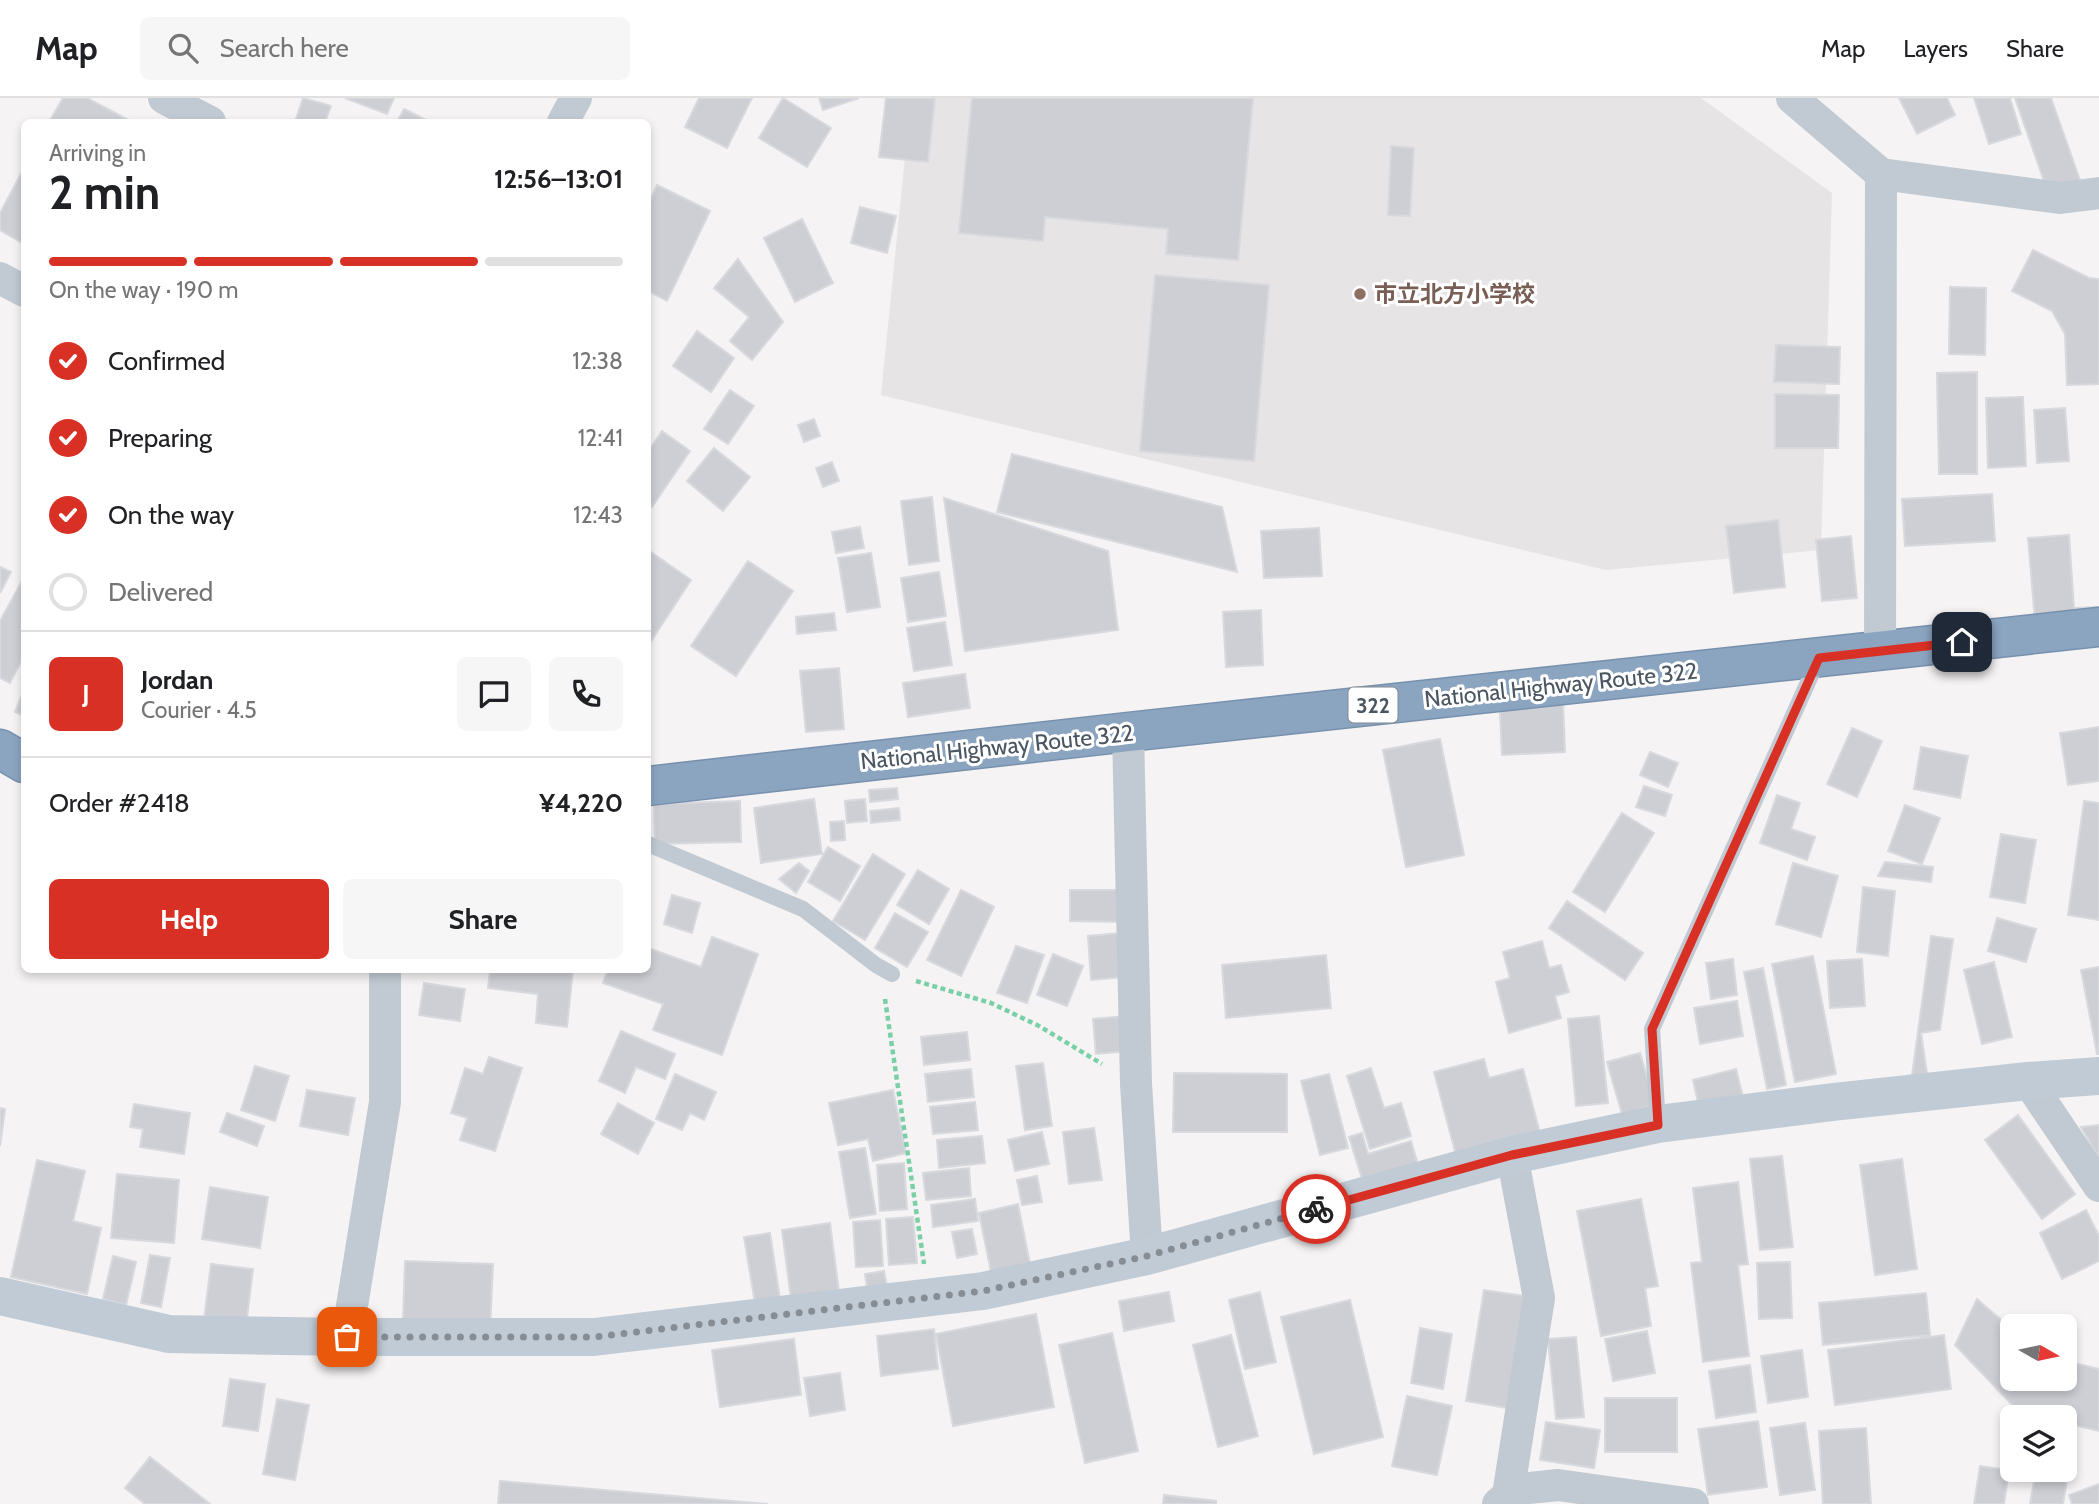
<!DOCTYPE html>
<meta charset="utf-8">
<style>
:root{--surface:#fff;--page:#f6f6f6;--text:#202124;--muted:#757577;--line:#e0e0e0;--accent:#d93025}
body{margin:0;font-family:Cabin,"Noto Sans JP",sans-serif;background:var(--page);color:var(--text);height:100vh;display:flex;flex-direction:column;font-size:26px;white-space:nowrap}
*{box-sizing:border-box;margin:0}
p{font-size:23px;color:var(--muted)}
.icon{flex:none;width:38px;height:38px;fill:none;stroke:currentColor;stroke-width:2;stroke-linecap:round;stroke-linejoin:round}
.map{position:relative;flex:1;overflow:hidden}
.drawer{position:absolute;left:21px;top:21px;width:630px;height:854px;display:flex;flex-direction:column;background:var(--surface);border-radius:10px;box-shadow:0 4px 10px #0003}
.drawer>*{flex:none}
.needle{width:46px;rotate:99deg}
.tools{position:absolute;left:2000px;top:1216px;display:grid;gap:14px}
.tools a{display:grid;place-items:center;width:77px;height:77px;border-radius:10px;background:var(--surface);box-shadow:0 4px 10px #0003;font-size:35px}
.pin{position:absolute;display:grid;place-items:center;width:60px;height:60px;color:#fff;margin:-30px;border-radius:14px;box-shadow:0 4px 10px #0006}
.courier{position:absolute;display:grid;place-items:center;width:70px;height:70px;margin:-35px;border:5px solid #d93025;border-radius:50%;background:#fff;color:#222;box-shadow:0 2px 9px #0007}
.headline em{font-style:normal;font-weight:700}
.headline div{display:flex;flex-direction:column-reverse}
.headline{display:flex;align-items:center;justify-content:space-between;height:119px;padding:0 28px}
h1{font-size:46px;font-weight:700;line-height:52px}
.bar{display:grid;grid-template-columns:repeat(4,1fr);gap:10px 7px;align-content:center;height:84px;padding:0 28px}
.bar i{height:9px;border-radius:5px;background:var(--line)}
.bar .active{background:var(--accent)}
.bar p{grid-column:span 4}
.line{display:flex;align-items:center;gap:18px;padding:0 28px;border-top:2px solid var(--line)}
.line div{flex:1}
.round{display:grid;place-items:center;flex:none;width:74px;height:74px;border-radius:10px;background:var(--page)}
ol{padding:0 28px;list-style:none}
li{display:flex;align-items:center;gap:21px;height:77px}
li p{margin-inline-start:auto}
li .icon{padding:7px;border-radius:50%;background:var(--accent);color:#fff;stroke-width:4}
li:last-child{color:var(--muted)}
li i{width:38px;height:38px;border:4px solid var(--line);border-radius:50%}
.cta{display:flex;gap:14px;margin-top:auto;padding:14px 28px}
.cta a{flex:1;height:80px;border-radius:10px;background:var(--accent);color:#fff;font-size:28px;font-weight:700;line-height:80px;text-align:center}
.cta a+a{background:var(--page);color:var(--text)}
header{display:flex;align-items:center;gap:42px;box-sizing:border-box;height:98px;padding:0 35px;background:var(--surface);border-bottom:2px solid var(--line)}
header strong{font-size:33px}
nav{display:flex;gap:38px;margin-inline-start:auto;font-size:24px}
.search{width:490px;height:63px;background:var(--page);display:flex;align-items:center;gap:18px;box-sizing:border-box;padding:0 24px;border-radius:10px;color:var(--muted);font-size:26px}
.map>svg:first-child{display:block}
.education{fill:#e6e4e5}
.building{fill:#cdcfd5;stroke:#d7d9de;stroke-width:2}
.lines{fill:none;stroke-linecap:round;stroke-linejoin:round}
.highway-casing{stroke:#7690ad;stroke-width:41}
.path{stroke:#7ad0a6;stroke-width:4.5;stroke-dasharray:5 3.5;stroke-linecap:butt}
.lane{stroke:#c1cad2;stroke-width:16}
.street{stroke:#c1cad2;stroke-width:32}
.secondary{stroke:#c1cbd6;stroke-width:38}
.highway{stroke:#8ba5c1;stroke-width:38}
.done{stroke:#868d94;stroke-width:7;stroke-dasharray:0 12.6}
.route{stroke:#d93025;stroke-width:9}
.education-dot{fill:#8d6e63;stroke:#fff;stroke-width:2.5}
.labels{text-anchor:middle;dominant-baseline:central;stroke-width:6;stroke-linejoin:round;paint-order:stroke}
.shield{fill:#fff;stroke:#808990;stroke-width:2}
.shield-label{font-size:21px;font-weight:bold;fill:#4a5661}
.education-label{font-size:23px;font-weight:bold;fill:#785e54;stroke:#fff;text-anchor:start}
.street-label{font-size:23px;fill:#4a5661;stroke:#fff}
</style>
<header>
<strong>Map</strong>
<div class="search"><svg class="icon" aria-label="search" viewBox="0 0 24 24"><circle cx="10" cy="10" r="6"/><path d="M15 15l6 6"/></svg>Search here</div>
<nav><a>Map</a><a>Layers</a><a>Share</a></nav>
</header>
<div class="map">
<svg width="2099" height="1406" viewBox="0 0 2099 1406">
<rect width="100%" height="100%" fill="#f5f3f3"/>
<path class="education" d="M911,0H1701L1832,95L1821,452L1606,472L881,297Z"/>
<path class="building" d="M63,0H87L132,24H49Z
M303,0L331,8L325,24H295Z
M345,0H394L387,16Z
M699,0H752L727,50L685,29Z
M783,0L831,30L807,69L759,40Z
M819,0H859L823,12Z
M886,0H935L928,64L879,59Z
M972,0H1253L1238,162L1166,156L1168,131L1045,119L1043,143L959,135Z
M1899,0H1947L1955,17L1917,36Z
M1974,0H2010L2021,36L1989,46Z
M2015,0H2051L2081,85L2045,86Z
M404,11L430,24H397Z
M1391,48L1414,50L1410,118L1388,117Z
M24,70V146L0,132V115Z
M657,87L710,113L667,203L648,193V108Z
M860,109L896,118L887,155L851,145Z
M802,121L833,185L795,204L764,140Z
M2033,152L2089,180L2099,181V286L2067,287L2065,236L2052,213L2012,193Z
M738,161L783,224L752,262L730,243L749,219L714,190Z
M1155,177L1269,187L1254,363L1140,353Z
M1950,189L1986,190L1985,257L1949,256Z
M697,233L734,260L711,294L673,268Z
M1776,247L1840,249L1839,286L1774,284Z
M1977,274V376H1939L1937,275Z
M730,292L754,308L728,346L704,331Z
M1775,296L1839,297L1838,350H1775Z
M2023,299L2026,368L1988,370L1986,300Z
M2065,310L2069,363L2037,365L2034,312Z
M814,321L820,338L804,344L798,327Z
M662,333L690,353L652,409L648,406V354Z
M714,350L750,379L723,413L687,383Z
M1012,356L1222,409L1237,474L997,414Z
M832,364L839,383L823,389L816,370Z
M1992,396L1995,443L1905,448L1902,401Z
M932,399L939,463L909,467L901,403Z
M944,400L1108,453L1118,532L965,553Z
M1778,422L1785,489L1734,495L1726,428Z
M860,429L864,450L836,455L832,434Z
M1319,430L1322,478L1264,480L1261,433Z
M2069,437L2074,510L2098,509L2099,518L2035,523L2028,440Z
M1851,438L1857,500L1822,503L1816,442Z
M648,452L691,482L648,548Z
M871,455L880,509L847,514L838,460Z
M748,463L793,493L736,578L691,548Z
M0,469L11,474L0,495Z
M939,474L946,518L908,524L901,480Z
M23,481L24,558L10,585L0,580V523Z
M1261,512L1263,567L1226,569L1223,514Z
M834,515L836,532L797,536L796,519Z
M945,524L952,567L914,573L907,530Z
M839,570L844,631L806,634L800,573Z
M965,576L970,610L908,619L903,585Z
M24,592V618L15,614Z
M1563,604L1565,654L1502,657L1500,615L1513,605Z
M2099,629V683L2068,687L2060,635Z
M1852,630L1882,643L1857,699L1827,686Z
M1440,641L1464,757L1406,769L1383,652Z
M1921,649L1968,658L1960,700L1914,691Z
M1650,654L1678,665L1668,689L1640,677Z
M1644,688L1672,697L1665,718L1636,709Z
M897,690L898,701L870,704L869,692Z
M1777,697L1800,705L1791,731L1815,739L1807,762L1760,745Z
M814,701L822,756L761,765L754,710Z
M865,701L867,723L847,725L845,703Z
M740,703L741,744L655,746L654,706Z
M2084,703L2099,705V822L2068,817Z
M1905,707L1940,720L1922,766L1888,753Z
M899,710L900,722L871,725L870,713Z
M1622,715L1654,735L1605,814L1573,794Z
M844,723L845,742L831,743L830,724Z
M2001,736L2036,742L2025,805L1990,799Z
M828,749L860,768L840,803L808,784Z
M873,756L905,776L865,842L833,823Z
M1885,764L1933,769L1931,784L1878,778Z
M799,765L809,773L796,795L779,781Z
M1793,765L1838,778L1821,839L1776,826Z
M918,772L949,791L929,826L897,807Z
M1863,789L1895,793L1888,858L1857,854Z
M961,792L994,809L961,878L927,862Z
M1070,792H1125V824L1070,823Z
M672,797L700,805L692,835L664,826Z
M1567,803L1643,855L1625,882L1549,830Z
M895,815L928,834L907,869L875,850Z
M1997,820L2036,831L2026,864L1988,853Z
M1120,835L1124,879L1091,882L1088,838Z
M1931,838L1953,841L1940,932L1921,935L1928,982L1911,985Z
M712,839L758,856L722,957L653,932L663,906L603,885L608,872H648V850L701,869Z
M1542,843L1549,870L1561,867L1569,894L1555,898L1561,920L1509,935L1496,884L1510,880L1503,854Z
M1016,848L1044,857L1027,905L997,895Z
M1053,856L1083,868L1067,908L1037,897Z
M1326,857L1331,910L1226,920L1222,867Z
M1813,858L1836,976L1795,984L1772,866Z
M1733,861L1737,897L1711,901L1706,865Z
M1862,861L1865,908L1830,910L1827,863Z
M1994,864L2012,939L1982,946L1964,872Z
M2099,869V956H2097L2081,872Z
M1763,870L1786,987L1767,991L1744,874Z
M490,872H573L567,929L536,925L538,896L488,890Z
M424,885L465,891L460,923L419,917Z
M1737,903L1743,938L1700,946L1694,910Z
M1125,918L1128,953L1096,956L1093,921Z
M1599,918L1608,1005L1576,1008L1568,921Z
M621,933L675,956L665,981L636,969L625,995L599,983Z
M967,934L970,962L924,967L921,939Z
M1640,955L1655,1007L1622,1016L1607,964Z
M489,959L522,970L495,1053L460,1042L467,1020L451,1015L465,970L483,976Z
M1484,961L1489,980L1523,971L1541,1039L1457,1061L1434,974Z
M1043,965L1052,1028L1025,1032L1016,968Z
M255,968L289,978L275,1023L241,1012Z
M1371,970L1384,1010L1401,1005L1411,1038L1370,1051L1347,978Z
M971,971L974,999L928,1004L925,976Z
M1736,971L1744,1003L1700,1013L1693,982Z
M1174,975L1287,976V1034H1173Z
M675,976L716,994L704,1022L690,1015L682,1032L656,1021Z
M1329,976L1348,1050L1320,1057L1301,983Z
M307,992L355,1000L348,1037L300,1028Z
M893,992L906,1055L873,1063L868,1041L838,1047L829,1005Z
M975,1004L978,1032L933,1036L930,1009Z
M618,1005L654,1025L638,1056L601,1036Z
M134,1006L190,1015L184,1056L140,1049L143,1031L130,1029Z
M0,1010L5,1011L0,1048Z
M227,1015L264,1028L257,1048L220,1034Z
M2018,1017L2075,1096L2042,1121L1985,1042Z
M2099,1027V1060L2081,1029Z
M1094,1030L1102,1082L1069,1086L1063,1034Z
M1042,1034L1049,1066L1015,1073L1008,1042Z
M1362,1035L1368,1056L1411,1043L1418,1067L1363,1084L1349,1039Z
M982,1038L985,1065L939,1070L937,1042Z
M865,1050L876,1116L850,1120L839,1054Z
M1782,1058L1793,1149L1760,1152L1750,1061Z
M1902,1061L1917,1171L1875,1177L1860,1067Z
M37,1062L85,1073L73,1123L101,1130L87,1196L11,1179Z
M904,1065L907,1111L880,1113L877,1067Z
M969,1070L971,1098L926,1102L923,1075Z
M117,1076L179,1082L174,1145L111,1140Z
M1037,1078L1042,1104L1022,1107L1017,1082Z
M1738,1084L1748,1166L1738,1167L1749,1258L1703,1264L1691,1165L1702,1164L1693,1090Z
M210,1089L268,1099L260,1150L202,1141Z
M975,1101L978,1123L933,1129L931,1107Z
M1641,1101L1658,1188L1645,1190L1651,1228L1601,1238L1577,1113Z
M1018,1106L1030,1166L991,1174L979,1115Z
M2086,1112L2099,1138V1163L2062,1181L2040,1135Z
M913,1119L917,1165L889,1167L886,1121Z
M880,1122L883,1168L856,1169L853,1124Z
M830,1125L840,1202L792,1209L782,1132Z
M972,1131L977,1156L957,1160L952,1134Z
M770,1135L780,1201L755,1205L744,1139Z
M150,1157L170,1160L161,1209L141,1205Z
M113,1158L136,1164L126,1207L103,1201Z
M405,1163L493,1166L489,1255L402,1252Z
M1790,1164L1792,1220L1759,1221L1757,1165Z
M211,1166L253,1171L246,1228L204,1222Z
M884,1173L889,1198L869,1202L865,1176Z
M1484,1192L1531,1199L1513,1311L1466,1303Z
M1169,1194L1174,1223L1124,1233L1119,1203Z
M1260,1194L1276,1264L1245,1271L1229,1202Z
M1926,1195L1930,1237L1823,1247L1819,1205Z
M1977,1201L2012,1231V1281H2065V1263L2099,1271V1333L2065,1325V1320H2040L2020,1315L1955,1247Z
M1350,1202L1383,1339L1314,1356L1281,1219Z
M1036,1216L1054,1309L953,1328L936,1236Z
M1420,1230L1452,1236L1443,1291L1411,1285Z
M934,1231L938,1271L881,1278L877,1238Z
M1647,1233L1655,1275L1613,1283L1605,1241Z
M1112,1235L1138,1353L1085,1365L1059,1247Z
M1231,1237L1258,1338L1218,1349L1193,1247Z
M1944,1237L1951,1291L1835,1307L1828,1252Z
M1576,1239L1584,1319L1556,1321L1548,1241Z
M794,1241L801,1297L720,1309L712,1252Z
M1802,1252L1808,1299L1768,1305L1761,1258Z
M1750,1267L1756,1314L1716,1320L1709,1273Z
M840,1275L845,1312L810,1318L804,1280Z
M230,1281L265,1286L258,1333L223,1328Z
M1407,1298L1452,1308L1437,1377L1392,1368Z
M1605,1300H1677V1354H1605Z
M277,1301L309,1307L295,1382L263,1376Z
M1758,1323L1767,1389L1708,1397L1698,1331Z
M1546,1324L1600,1332L1594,1370L1540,1362Z
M1805,1325L1815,1392L1780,1397L1770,1330Z
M1866,1330L1871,1406H1823L1819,1333Z
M150,1359L210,1406H145L125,1390Z
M1980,1368L2009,1372L2004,1406H1974Z
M2036,1372L2068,1376L2063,1406H2030Z
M500,1383L768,1406H498Z
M2099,1386V1406H2072L2069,1397Z
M1164,1397L1216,1403V1406H1163Z"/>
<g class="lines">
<g class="highway-casing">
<path id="highway" d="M0,651L24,665
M648,688L1128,634L2099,529"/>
</g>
<path class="path" d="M916,883L991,905L1039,928L1102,966
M885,901L924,1166"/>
<path class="lane" d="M648,746L803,811L876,867L892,876
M1658,1025L1652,931L1818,562"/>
<path class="street" d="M164,0L210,24
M1792,0L1881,76L2060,100L2099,95
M563,24L576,0
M0,180L24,193
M1880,552L1881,76
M1128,634L1136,986L1147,1158
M2028,983L2099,1088
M347,1239L385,1004V872
M1508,1397L1539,1200L1512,1057
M1498,1406L1508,1397L1519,1391L1558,1387L1693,1406"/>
<path class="secondary" d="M0,1198L169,1236L347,1239H594L983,1193L1147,1158L1512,1057L1658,1026L1833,1004L2028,983L2099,978"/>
<use href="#highway" class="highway"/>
</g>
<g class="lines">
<path class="done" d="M347,1239H594L983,1193L1147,1158L1316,1111"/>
<path class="route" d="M1316,1111L1512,1057L1658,1027L1652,931L1819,560L1962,544"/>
</g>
<circle class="education-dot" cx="1360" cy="196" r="7"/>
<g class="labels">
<rect class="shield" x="1348.5" y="589.5" width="49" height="35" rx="5"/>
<g class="shield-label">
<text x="1373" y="607">322</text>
</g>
<g class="education-label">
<text x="1374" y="196">市立北方小学校</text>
</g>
<g class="street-label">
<text transform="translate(1561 587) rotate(-6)">National Highway Route 322</text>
<text transform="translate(997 649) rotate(-6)">National Highway Route 322</text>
</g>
</g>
</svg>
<div class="tools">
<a><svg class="needle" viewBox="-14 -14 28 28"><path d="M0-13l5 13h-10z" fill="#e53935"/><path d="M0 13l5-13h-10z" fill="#757577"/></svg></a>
<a><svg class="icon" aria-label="layers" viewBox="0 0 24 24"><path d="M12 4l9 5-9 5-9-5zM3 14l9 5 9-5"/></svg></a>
</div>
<div class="pin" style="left:347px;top:1239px;background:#ea580c"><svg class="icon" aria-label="bag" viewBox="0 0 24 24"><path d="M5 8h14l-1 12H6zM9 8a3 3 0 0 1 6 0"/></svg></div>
<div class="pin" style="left:1962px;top:544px;background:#1f2937"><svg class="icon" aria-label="home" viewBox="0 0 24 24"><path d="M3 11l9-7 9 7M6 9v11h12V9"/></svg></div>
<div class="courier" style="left:1316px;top:1111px"><svg class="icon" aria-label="bike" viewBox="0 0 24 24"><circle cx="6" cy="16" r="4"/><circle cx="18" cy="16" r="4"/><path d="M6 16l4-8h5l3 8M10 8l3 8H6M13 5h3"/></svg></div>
<section class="drawer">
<div class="headline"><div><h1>2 min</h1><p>Arriving in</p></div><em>12:56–13:01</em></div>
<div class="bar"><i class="active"></i><i class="active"></i><i class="active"></i><i></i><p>On the way · 190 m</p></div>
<ol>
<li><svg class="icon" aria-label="check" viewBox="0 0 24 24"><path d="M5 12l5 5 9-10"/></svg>Confirmed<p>12:38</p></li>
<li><svg class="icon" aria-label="check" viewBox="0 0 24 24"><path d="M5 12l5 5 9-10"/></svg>Preparing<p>12:41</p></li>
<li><svg class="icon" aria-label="check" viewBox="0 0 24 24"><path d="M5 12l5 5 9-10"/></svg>On the way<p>12:43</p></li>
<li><i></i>Delivered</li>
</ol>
<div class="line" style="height:126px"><b class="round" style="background:var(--accent);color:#fff">J</b><div><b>Jordan</b><p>Courier · 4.5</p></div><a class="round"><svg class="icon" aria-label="chat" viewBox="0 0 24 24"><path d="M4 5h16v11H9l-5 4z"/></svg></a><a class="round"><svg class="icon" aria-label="phone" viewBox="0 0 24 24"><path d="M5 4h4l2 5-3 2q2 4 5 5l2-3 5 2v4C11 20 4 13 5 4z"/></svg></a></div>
<div class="line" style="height:91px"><div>Order #2418</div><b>¥4,220</b></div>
<div class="cta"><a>Help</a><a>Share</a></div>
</section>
</div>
